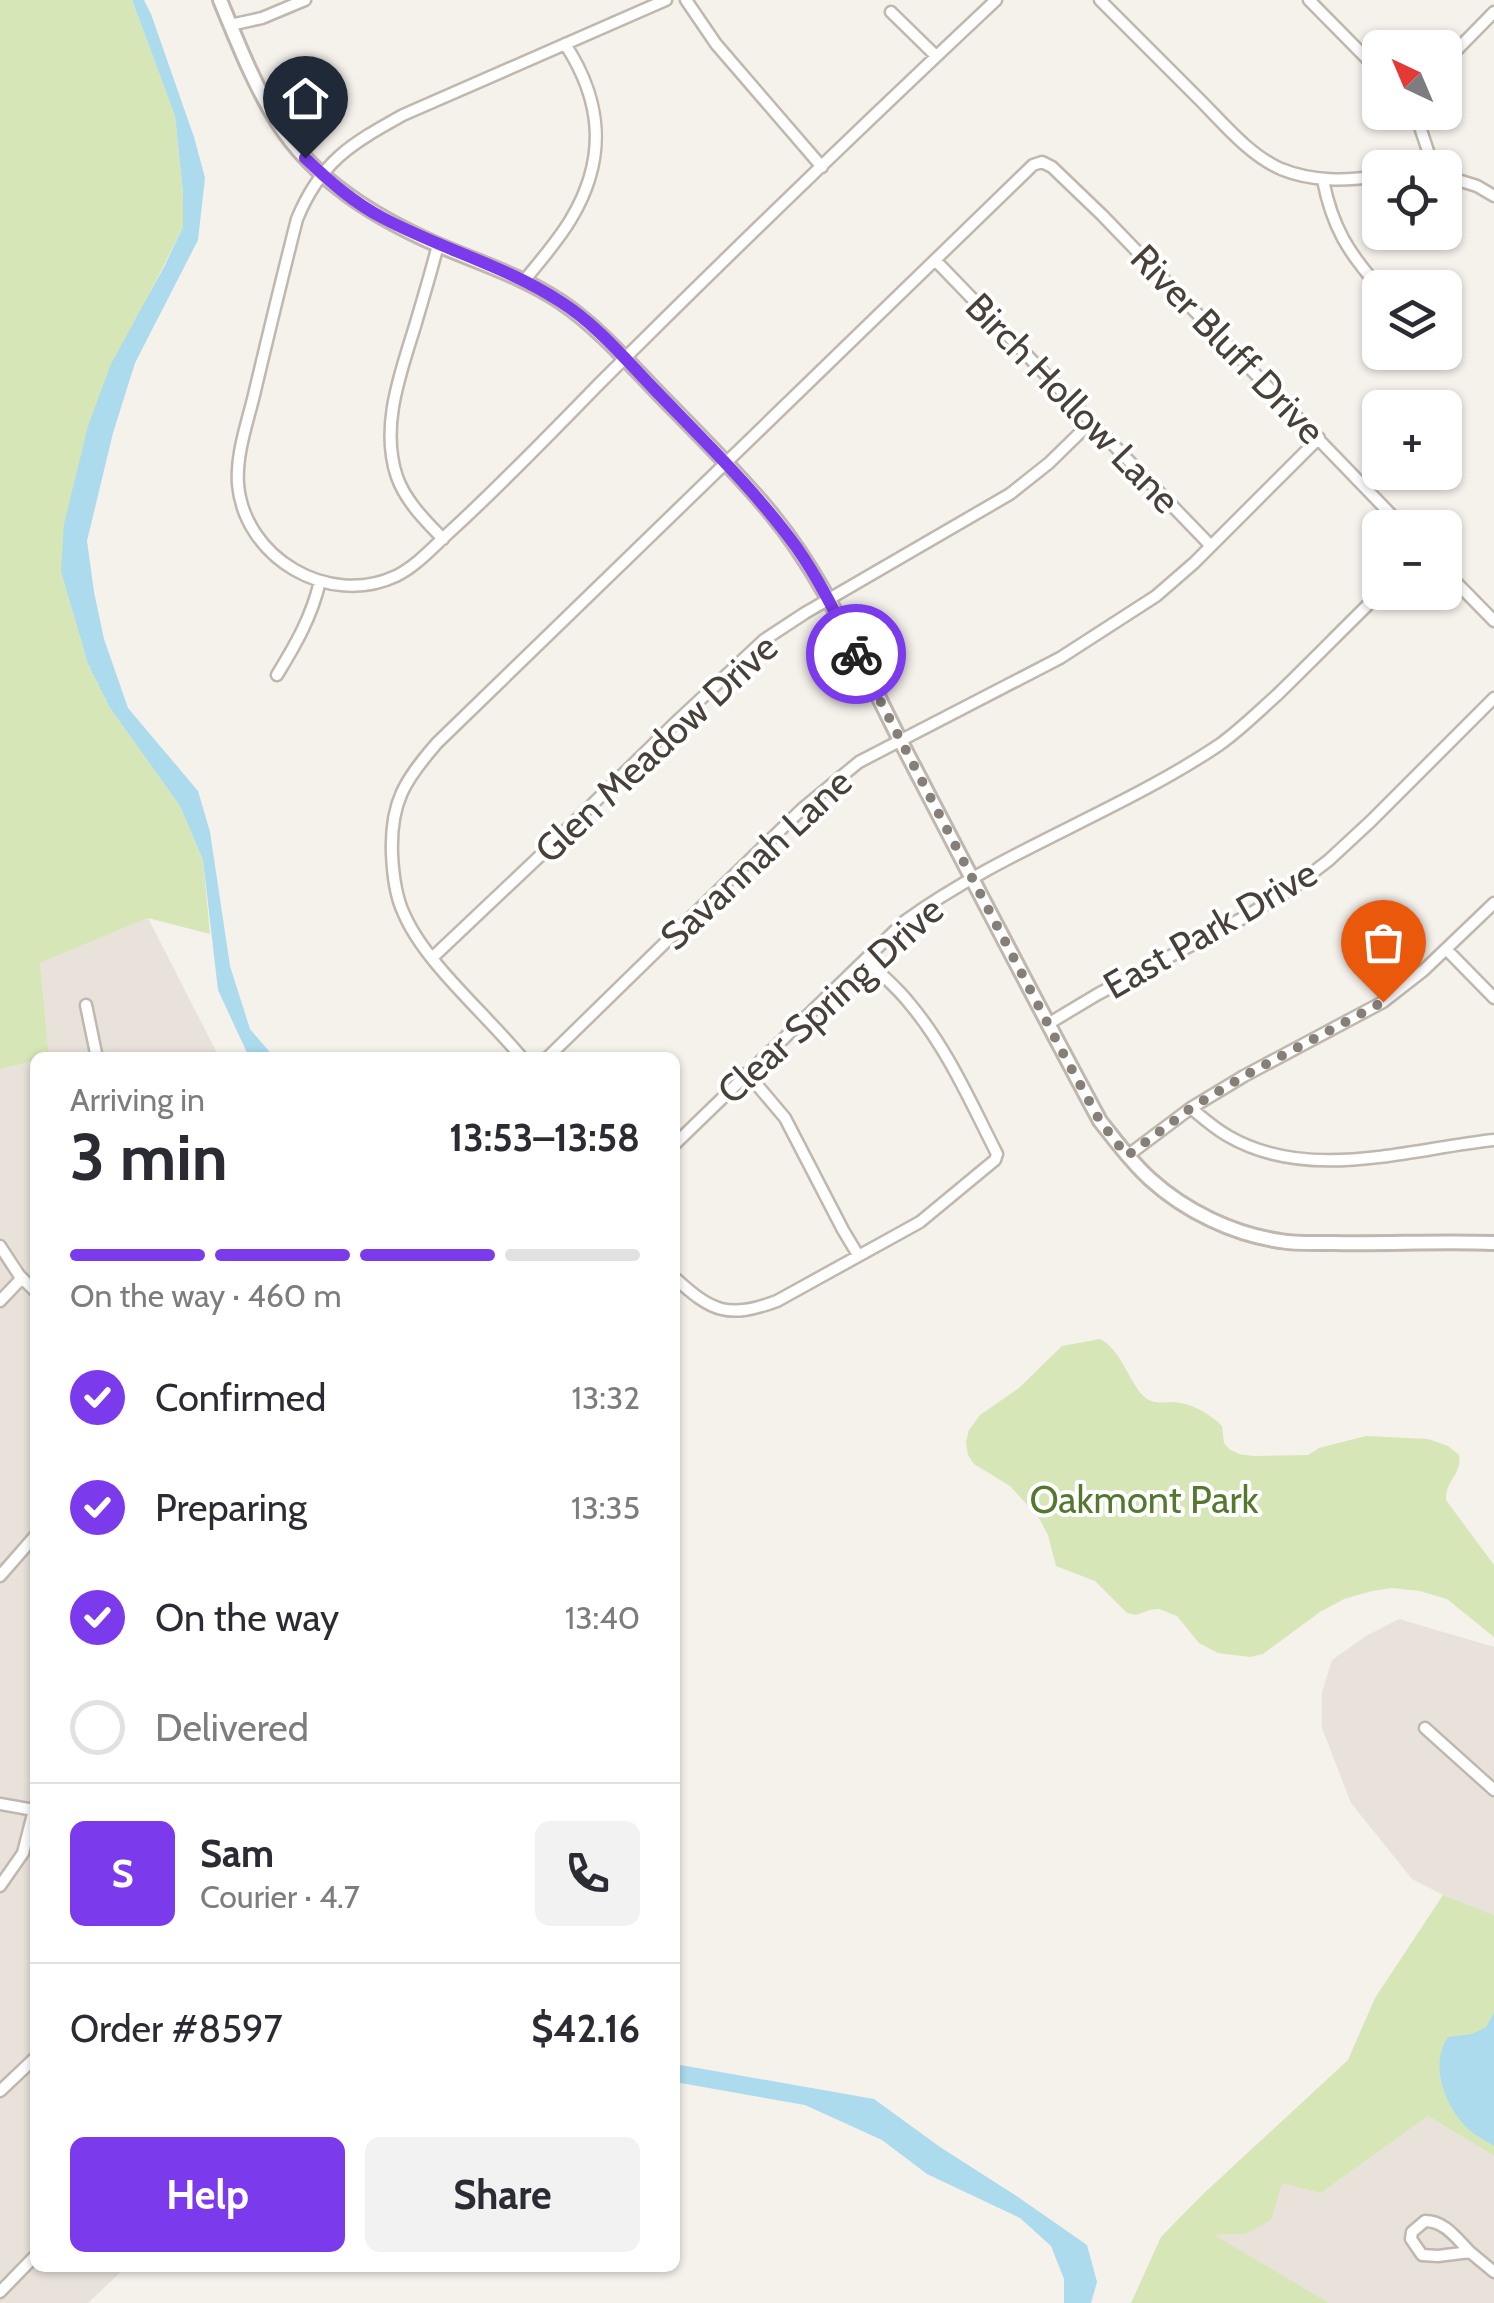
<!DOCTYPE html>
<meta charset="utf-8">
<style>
:root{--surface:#fff;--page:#f2f2f3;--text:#2b2b33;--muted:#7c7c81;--line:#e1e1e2;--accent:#7c3aed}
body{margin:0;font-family:Cabin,sans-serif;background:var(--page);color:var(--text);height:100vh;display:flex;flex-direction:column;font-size:38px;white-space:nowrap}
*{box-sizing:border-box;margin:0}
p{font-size:32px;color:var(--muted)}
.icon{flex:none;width:55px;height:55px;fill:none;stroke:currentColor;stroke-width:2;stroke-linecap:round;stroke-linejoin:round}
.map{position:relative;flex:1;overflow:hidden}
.panel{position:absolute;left:30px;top:1052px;width:650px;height:1220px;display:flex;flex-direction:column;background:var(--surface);border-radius:15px;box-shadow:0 2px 8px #0004}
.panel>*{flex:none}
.needle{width:65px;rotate:316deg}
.controls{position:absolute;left:1362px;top:30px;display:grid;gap:20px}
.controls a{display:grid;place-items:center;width:100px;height:100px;border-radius:15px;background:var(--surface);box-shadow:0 2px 8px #0004;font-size:50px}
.pin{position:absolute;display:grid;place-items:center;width:85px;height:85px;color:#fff;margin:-102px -42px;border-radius:50% 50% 50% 0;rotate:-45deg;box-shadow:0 0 10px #0007}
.pin .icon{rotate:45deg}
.courier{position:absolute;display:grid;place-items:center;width:100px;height:100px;margin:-50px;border:8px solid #7c3aed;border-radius:50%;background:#fff;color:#222;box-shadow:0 2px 12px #0007}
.overview em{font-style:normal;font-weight:800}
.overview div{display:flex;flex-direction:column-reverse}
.overview{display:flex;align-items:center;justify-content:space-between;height:170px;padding:0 40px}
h1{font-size:65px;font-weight:800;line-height:75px}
.bar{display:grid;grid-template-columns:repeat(4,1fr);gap:15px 10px;align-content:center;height:120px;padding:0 40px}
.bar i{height:12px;border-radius:8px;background:var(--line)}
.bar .current{background:var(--accent)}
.bar p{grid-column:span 4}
.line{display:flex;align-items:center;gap:25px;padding:0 40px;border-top:2px solid var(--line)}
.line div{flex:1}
.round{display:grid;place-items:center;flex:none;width:105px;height:105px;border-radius:15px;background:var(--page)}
ol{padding:0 40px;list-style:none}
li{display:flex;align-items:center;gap:30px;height:110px}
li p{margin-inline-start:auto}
li .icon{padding:10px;border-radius:50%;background:var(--accent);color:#fff;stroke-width:4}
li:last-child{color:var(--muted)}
li i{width:55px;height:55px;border:5px solid var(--line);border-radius:50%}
.action{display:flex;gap:20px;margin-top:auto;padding:20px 40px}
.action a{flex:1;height:115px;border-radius:15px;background:var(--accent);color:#fff;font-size:40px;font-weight:800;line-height:115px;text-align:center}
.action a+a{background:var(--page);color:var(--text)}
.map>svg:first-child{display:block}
.residential{fill:#e8e2da}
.green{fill:#d7e6b7}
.water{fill:#acdbed}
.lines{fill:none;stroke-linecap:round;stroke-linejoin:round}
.minor-casing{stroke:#c0b7ae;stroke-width:15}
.tertiary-casing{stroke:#c0b7ae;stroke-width:18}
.minor{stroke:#fff;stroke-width:10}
.tertiary{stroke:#fff;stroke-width:12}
.done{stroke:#857f77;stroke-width:10;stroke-dasharray:0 18}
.route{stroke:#7c3aed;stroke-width:12}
.labels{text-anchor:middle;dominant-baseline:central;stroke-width:8;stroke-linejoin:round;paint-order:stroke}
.street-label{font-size:38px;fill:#494139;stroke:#fff}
.park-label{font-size:38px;fill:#54792e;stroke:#fff}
</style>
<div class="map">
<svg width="1494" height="2303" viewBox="0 0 1494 2303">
<rect width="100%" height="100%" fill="#f5f1eb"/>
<path class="residential" d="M148,918L219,1057H49L40,963Z
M35,1061V2268H125L88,2303H0V1069Z
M1399,1619L1494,1647V1915L1443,1895L1412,1879L1351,1803L1322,1728V1692L1332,1660L1366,1636Z
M1428,2116L1494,2156V2303H1329L1212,2235L1245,2234L1281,2182L1321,2193Z"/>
<path class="green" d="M0,0H132L175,116L183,194V227L141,311L61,572L88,664L110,708L180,806L203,860L210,934L148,918L40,963L49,1057L35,1058V1061L0,1069Z
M1100,1339C1124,1351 1131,1391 1149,1400C1157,1404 1165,1402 1173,1402C1191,1403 1209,1413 1222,1426L1224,1443L1229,1449L1239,1454L1253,1456L1308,1455L1319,1448L1366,1436L1428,1439L1448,1446L1459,1455C1462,1476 1445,1480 1446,1500L1494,1565V1637L1447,1599L1420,1591L1392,1588L1372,1591L1344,1599L1320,1612L1263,1654L1250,1657L1218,1653L1199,1643L1177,1616L1159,1609L1150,1610L1136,1615L1127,1613L1095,1581L1056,1566L1048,1535L1039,1518L1010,1486L974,1464L968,1455L966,1442L969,1430L980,1415L1019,1388L1062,1346Z
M1443,1895L1494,1915V2156L1428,2116L1321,2193L1282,2183L1271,2220L1245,2234L1214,2235L1329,2303H1131L1161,2237L1201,2196L1348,2060L1375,1998Z"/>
<path class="water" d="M132,0H144L151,14L194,137L205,178L198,240L135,363L113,433L87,541L94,592L104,639L128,708L198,791L210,832L230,966L250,1029L274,1057H249L218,990L203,860L180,806L110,708L88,664L61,572L64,524L88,426L111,364L164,267L183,227V193L175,116Z
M1494,2012V2146C1485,2140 1474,2135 1466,2127C1445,2105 1429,2065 1448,2037L1472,2034L1486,2027Z
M675,2064L874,2099L940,2147L1018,2197L1087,2245L1097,2282L1091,2303H1064V2279L1051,2246L1020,2218L927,2174L882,2140L805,2105L675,2082Z"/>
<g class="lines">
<g class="minor-casing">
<path id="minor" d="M666,0L403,115C351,144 321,161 297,219C282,278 268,336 254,395C247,424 236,454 238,484C244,557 328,608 396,576C417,566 436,544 454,528C504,482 551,433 599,384C729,254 862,126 996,0
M686,0L716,44L822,167
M1100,0C1133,33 1166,66 1199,99C1223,123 1249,155 1281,169C1313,182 1346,181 1380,176
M1309,0L1380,72
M891,12L936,56
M230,25L262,18L305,0
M1445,62L1494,12
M1415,112L1428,151L1429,168
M1445,176L1477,186L1494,196
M1323,180C1332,226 1348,253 1380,288
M438,245C431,272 423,299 415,326C400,375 380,427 397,477C406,502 425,520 443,539
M936,261L1211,546
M524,281C540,261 558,241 571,219C607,159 603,102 565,44
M1445,571L1494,621
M277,675C296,644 312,616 320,581
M1446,949L1494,998
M432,958L543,853L672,726L764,640L805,613L1010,494L1049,463L1091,422
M86,1005L97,1058
M1048,1024L1098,994L1243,918L1294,887L1329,860L1371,821L1494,698
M522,1058C487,1015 425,963 404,914C395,895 393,874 392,854C390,802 405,780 437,743L1033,165L1042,162L1052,167L1102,215L1404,528
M547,1058L802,809L859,762L1060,658L1156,596L1194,563L1319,438
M747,1073L785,1118L843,1230L858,1255
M1191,1108C1203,1118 1214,1128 1228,1136C1309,1183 1408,1149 1494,1140
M675,1144L905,921C1002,851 1119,812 1219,745C1240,730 1258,712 1277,695C1312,661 1346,626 1381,592
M1127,1156L1191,1108L1244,1076L1383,1002L1424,970L1494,903
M0,1246L19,1275L35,1291
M675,1278C712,1312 728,1319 777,1301L920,1222L995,1160L997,1154C971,1103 947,1048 910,1004C897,987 880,974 866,959
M0,1301L22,1278
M0,1576L35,1536
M1425,1728L1494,1790
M0,1804L34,1810
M0,1886L23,1853L35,1806
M0,2091L35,2058
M1425,2221C1445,2221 1456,2238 1470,2252L1438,2256L1422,2255L1411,2239L1412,2232Z
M1470,2252L1494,2272
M0,2292L35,2256"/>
</g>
<g class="tertiary-casing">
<path id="tertiary" d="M220,0C237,41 254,85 278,123C315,181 376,218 438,245C480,263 522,276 561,302C598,327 629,363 660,395C697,433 735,470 769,511C825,578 860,662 900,740C966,867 1032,995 1100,1121C1116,1141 1131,1162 1150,1179C1185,1211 1233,1234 1280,1241C1297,1244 1316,1243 1333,1243C1387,1244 1440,1241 1494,1243"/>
</g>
<use href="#minor" class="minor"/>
<use href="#tertiary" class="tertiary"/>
</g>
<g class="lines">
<path class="done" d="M856,654L1065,1057L1100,1121L1127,1156L1191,1108L1244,1076L1383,1002"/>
<path class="route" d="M305,158C329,181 354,203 383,218C441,249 506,266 561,302C597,325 626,360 655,390C704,441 756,491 797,548C820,581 838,618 856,654"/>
</g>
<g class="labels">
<g class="street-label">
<text transform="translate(1228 344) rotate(46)">River Bluff Drive</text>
<text transform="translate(1073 403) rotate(46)">Birch Hollow Lane</text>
<text transform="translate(656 748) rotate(-43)">Glen Meadow Drive</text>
<text transform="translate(756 859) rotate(-43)">Savannah Lane</text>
<text transform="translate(1210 929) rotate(-30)">East Park Drive</text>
<text transform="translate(830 1000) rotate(-42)">Clear Spring Drive</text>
</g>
<g class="park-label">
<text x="1144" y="1499">Oakmont Park</text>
</g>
</g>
</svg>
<div class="controls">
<a><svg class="needle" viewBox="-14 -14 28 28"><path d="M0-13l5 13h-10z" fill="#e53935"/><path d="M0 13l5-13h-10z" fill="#7c7c81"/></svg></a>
<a><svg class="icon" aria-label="locate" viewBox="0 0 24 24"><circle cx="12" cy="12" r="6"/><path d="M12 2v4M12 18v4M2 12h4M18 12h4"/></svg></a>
<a><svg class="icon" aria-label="layers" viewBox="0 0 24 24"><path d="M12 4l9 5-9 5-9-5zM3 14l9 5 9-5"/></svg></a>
<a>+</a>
<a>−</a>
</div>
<div class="pin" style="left:1383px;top:1002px;background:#ea580c"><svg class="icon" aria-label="bag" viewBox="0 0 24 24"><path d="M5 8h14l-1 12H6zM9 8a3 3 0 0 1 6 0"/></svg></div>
<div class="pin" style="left:305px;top:158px;background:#1f2937"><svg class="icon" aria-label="home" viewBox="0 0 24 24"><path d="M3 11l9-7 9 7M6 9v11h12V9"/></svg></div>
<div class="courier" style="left:856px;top:654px"><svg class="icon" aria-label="bike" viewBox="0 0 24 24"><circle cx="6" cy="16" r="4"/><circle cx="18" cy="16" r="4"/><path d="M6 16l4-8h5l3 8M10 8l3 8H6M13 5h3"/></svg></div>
<section class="panel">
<div class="overview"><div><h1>3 min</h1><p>Arriving in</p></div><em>13:53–13:58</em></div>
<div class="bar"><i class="current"></i><i class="current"></i><i class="current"></i><i></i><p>On the way · 460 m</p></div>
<ol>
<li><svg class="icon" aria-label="check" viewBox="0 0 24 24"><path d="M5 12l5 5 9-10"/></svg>Confirmed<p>13:32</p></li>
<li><svg class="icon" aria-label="check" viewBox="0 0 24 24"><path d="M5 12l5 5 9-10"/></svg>Preparing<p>13:35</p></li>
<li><svg class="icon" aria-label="check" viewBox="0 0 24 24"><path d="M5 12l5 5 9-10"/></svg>On the way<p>13:40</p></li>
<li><i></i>Delivered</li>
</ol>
<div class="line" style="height:180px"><b class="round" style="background:var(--accent);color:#fff">S</b><div><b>Sam</b><p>Courier · 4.7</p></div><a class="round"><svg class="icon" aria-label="phone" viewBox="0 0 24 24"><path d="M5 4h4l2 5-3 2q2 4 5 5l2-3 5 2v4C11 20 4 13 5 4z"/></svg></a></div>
<div class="line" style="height:130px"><div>Order #8597</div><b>$42.16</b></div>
<div class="action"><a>Help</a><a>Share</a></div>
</section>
</div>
